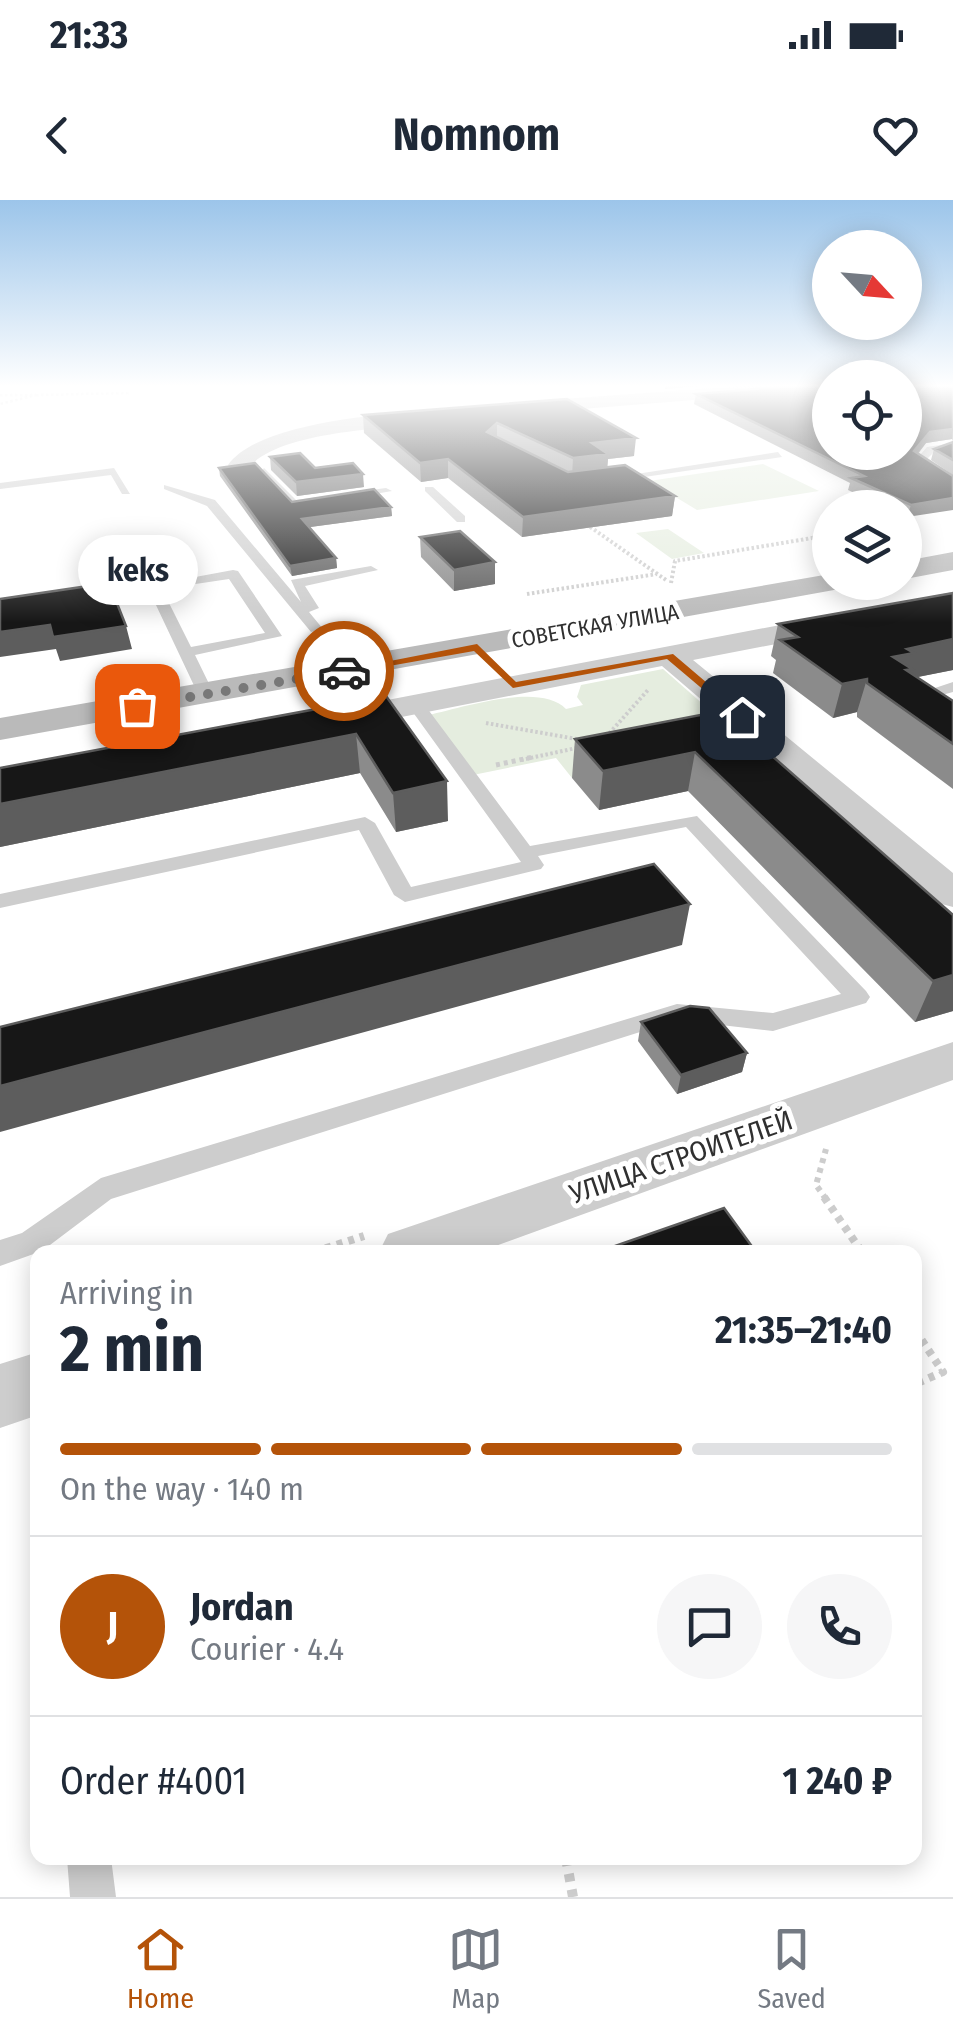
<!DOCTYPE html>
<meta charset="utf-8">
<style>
:root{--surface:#fff;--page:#f6f6f7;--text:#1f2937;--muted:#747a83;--line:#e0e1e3;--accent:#b45309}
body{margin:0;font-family:"Fira Sans Condensed",sans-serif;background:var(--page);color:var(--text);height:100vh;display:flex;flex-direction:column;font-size:38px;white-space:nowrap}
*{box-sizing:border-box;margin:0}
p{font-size:32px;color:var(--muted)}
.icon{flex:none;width:55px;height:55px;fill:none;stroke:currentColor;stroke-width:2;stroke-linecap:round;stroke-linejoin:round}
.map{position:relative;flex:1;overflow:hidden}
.drawer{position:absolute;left:30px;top:1045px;width:892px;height:620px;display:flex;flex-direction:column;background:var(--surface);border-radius:20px;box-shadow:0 5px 25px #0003}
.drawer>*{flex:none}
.needle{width:65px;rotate:116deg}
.buttons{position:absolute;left:812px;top:30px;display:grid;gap:20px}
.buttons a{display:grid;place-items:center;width:110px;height:110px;border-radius:50%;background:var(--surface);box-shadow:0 5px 25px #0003;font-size:50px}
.pin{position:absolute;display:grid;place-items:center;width:85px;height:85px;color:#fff;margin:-42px;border-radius:20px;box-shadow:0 5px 15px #0006}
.courier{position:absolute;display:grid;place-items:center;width:100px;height:100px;margin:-50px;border:8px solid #b45309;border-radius:50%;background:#fff;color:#222;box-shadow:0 2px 12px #0007}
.bubble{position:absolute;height:70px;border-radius:35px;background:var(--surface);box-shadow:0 5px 25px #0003;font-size:32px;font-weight:700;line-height:70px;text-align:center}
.headline em{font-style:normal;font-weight:700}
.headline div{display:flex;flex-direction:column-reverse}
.headline{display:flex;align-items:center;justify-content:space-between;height:170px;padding:0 30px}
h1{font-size:65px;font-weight:700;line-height:75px}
.bar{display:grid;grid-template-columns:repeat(4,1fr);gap:15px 10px;align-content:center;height:120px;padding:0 30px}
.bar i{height:12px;border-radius:8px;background:var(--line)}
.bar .selected{background:var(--accent)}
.bar p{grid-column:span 4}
.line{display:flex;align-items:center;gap:25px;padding:0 30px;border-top:2px solid var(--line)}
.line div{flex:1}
.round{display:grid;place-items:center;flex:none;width:105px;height:105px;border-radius:52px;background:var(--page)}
.status{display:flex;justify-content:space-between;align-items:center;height:70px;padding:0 50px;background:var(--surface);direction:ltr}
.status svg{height:28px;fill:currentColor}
header{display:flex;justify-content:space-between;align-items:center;height:130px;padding:0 30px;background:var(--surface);font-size:45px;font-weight:700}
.menu{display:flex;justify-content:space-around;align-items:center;height:140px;border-top:2px solid var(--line);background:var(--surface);font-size:28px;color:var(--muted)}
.menu a{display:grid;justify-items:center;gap:5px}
.menu .selected{color:var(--accent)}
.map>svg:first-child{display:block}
.green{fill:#e5eddf}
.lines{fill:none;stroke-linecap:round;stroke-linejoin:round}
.path-far5{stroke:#cdcdcd;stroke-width:2.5;stroke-dasharray:2.5 2.5;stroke-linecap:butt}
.path-far4{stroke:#cdcdcd;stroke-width:4;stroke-dasharray:2.5 2.5;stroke-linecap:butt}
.path-far3{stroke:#cdcdcd;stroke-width:5;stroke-dasharray:4 4;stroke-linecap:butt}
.path-far2{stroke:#cdcdcd;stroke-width:6;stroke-dasharray:5 5;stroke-linecap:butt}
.path-far1{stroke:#cdcdcd;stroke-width:8;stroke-dasharray:6 6;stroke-linecap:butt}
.path{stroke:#cdcdcd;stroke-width:10;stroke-dasharray:8 8;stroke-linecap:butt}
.service{fill:#cdcdcd;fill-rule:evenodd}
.minor{fill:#cdcdcd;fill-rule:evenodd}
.secondary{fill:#bababa;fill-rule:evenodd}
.wall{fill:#8b8b8b}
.shaded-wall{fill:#5d5d5d}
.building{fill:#171717;stroke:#5d5d5d;stroke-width:2.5}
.route{fill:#b45309}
.done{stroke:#787878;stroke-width:10;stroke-dasharray:0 18}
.labels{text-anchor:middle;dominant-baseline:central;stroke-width:10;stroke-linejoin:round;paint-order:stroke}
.far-street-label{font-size:22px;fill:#303030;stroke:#fff}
.street-label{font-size:28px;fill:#303030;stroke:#fff}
</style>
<div class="status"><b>21:33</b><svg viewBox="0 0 49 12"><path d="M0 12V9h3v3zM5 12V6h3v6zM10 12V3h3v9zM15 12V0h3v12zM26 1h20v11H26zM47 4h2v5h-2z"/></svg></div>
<header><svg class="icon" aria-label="back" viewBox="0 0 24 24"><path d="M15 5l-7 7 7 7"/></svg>Nomnom<svg class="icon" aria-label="heart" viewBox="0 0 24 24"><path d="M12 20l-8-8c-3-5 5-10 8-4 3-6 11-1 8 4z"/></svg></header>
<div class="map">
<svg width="953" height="1697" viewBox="0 0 953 1697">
<rect width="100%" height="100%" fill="#fff"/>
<path class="green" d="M763,264L819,291L697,310L649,281Z
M668,329L704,353L672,359L636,333Z
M663,469L953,724L714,549L572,578L556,558L468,576L424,516C459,509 539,481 566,509L583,505L577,497L581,485Z"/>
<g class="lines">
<path class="path-far5" d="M0,195H36L0,204
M36,195L129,193"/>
<path class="path-far4" d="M586,324L666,380
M671,383L675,361L830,335
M527,394L657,374
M486,523L582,540
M606,537L648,490
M521,560L581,547"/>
<path class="path-far3" d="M496,565L533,557"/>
<path class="path-far2" d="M826,999L816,985L826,949"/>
<path class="path-far1" d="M824,997L862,1052
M314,1052L364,1036
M915,1130L943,1172L915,1184"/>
<path class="path" d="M566,1658L573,1697"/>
<path class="service" d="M953,243V249L934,252L925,261L953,279V287L914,262L927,247Z
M778,252L782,257L610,282L604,279Z
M114,268L130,294H122L111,275L0,289V283Z
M264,268L296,300L386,288L392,291L293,308L260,273Z
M164,285L215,300L301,402L291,380L371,366L378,370L305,386L319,408L309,412L323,429L311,432L207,306L164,289Z
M425,287H433L465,316V322H457L425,291Z
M233,370L238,371L282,436L195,455L214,494L206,499L198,494L147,386ZM229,379L265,433L191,447L162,389Z
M953,482V492L938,496L953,505V518L917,494Z
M415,499L421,500L530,646L697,616L866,791L870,797L866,803L773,831L678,820L111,999L42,1051L0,1066V1040L22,1033L101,978L677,804L773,813L841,794L686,627L538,656L544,665L541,669L405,702L394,695L359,630L0,708V694L365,617L375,623L411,687L521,662L407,504Z
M67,1658H111L116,1697H70Z"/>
<path class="minor" d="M754,185H830V189L508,215L498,209L508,203Z
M428,210L438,216L435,220C388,231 277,229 247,270H231L228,265C258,223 377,215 428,210Z
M953,392V410L693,460L953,673V707L938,703L662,466L330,531L318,528L313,521L318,514L330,511Z
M953,842V880L479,1052H379L388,1034Z
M38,1152V1215L0,1228V1164Z"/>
<path class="secondary" d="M953,352V370L905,379V361Z
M830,374V382H849L845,388L0,540V518Z"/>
</g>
<path class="wall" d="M953,185V241L952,239L926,243L918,254L953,276L907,317L905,316V308H886L848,290L850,283L694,204L696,194Z
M567,199L634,256L608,259L607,267L675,296L672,316L522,337L448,278L421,282L364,233L363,215Z
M953,242V275L931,260L934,249Z
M270,257L315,268L364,287L297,296L271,270Z
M219,268L292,302L391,307L392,316L310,327L336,358L337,368L292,376L220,276Z
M420,337L495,384L454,391L421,357Z
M778,424L953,470L917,477L953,501V589L857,517V512L833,518L773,473L776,460L771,456Z
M386,496L448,621L396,632L360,573L0,647V568Z
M721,511L953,715V811L915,822L688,591L599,610L572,578L575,539Z
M641,822L747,853L742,872L677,894L638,841Z"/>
<path class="shaded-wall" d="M665,185H713L665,189Z
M497,223V241L487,232Z
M953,229L952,239L926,243L910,263L914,251L930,232Z
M636,238L634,256L608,259L607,272L572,277L573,258L592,243Z
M448,259V278L421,282L420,263Z
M363,274L364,287L297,296L296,282Z
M675,296L672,316L522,337L523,317Z
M953,298V310L907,317L911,305Z
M391,307L392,316L303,328L302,319Z
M336,358L337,368L292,376L290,366Z
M495,362V384L454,391V370Z
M50,425L126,426L132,449L60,461L56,449L0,457V432Z
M953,439V470L908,479L893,457L907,449Z
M867,479L857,512L833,518L842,484Z
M356,534L360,573L0,647V604Z
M695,552L688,591L599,610L603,571Z
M447,581L448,621L396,632L393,593Z
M690,704L682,745L0,932V886Z
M953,775V811L915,822L933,781Z
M747,853L742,872L677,894L681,875Z"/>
<path class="building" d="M803,185H830V252H905V185H953V229L930,232L914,251L953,276V298L911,305L851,278L864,276L696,194Z
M567,199L636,238L592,243L608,254L573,258L497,223L487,232L568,272L625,265L675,296L523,317L448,259L420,263L363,215Z
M953,242V260L934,249Z
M300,253L315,268L353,263L363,274L296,282L270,257Z
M255,263L292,302L374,289L391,307L302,319L336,358L290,366L219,268Z
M460,331L495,362L454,370L420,337Z
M109,383L126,426L53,437L50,425L0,432V399Z
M953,393V439L907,449L914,453L893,457L912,469L906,470L953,501V544L867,483V479L842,484L780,440L798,437L778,424Z
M386,496L447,581L393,593L356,534L0,604V568Z
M721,511L953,715V775L933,781L695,552L603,571L575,539Z
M654,664L690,704L0,886V827Z
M690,806L709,808L747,853L681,875L641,822Z
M724,1008L756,1052H598Z"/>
<linearGradient id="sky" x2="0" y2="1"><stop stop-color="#9cc5ea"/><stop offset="0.44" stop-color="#fff"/><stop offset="1" stop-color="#fff" stop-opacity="0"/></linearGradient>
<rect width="953" height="423" fill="url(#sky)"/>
<path class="route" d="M477,444L516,482L673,454L747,517L738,519L667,459L513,488L474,451L344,474L339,471Z"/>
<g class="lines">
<path class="done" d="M137,506L344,471"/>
</g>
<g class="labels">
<g class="far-street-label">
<text transform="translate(595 426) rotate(-10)">СОВЕТСКАЯ УЛИЦА</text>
</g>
<g class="street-label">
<text transform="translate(681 957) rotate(-19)">УЛИЦА СТРОИТЕЛЕЙ</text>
</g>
</g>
</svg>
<div class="buttons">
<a><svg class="needle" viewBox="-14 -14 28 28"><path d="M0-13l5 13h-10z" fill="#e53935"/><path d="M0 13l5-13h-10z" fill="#747a83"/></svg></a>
<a><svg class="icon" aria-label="locate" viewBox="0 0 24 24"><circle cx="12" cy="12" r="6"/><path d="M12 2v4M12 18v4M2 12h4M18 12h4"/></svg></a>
<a><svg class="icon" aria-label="layers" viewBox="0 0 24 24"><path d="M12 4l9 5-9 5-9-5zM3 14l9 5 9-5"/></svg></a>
</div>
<div class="pin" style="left:137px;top:506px;background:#ea580c"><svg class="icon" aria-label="bag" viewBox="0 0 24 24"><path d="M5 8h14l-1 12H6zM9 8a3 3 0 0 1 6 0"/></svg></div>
<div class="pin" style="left:742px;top:517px;background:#1f2937"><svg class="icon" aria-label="home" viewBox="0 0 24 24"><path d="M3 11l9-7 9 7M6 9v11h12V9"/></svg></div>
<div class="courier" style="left:344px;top:471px"><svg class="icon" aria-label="car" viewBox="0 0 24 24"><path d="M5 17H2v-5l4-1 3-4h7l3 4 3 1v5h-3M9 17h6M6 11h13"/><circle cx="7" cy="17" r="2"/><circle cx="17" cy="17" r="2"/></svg></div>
<div class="bubble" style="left:78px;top:335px;width:120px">keks</div>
<section class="drawer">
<div class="headline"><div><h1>2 min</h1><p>Arriving in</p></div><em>21:35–21:40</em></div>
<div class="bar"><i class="selected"></i><i class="selected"></i><i class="selected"></i><i></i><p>On the way · 140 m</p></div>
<div class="line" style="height:180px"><b class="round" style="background:var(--accent);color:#fff">J</b><div><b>Jordan</b><p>Courier · 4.4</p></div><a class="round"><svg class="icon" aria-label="chat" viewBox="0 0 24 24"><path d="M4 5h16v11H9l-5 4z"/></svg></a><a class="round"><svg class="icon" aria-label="phone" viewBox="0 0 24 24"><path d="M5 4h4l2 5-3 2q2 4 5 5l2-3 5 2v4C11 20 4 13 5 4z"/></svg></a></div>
<div class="line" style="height:130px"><div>Order #4001</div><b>1 240 ₽</b></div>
</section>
</div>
<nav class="menu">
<a class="selected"><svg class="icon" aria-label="home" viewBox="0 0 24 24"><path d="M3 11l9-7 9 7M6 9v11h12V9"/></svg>Home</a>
<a><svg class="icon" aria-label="map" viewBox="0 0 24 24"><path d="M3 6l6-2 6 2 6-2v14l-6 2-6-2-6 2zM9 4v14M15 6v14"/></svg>Map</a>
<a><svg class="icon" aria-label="saved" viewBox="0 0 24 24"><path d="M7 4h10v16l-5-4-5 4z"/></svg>Saved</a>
</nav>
